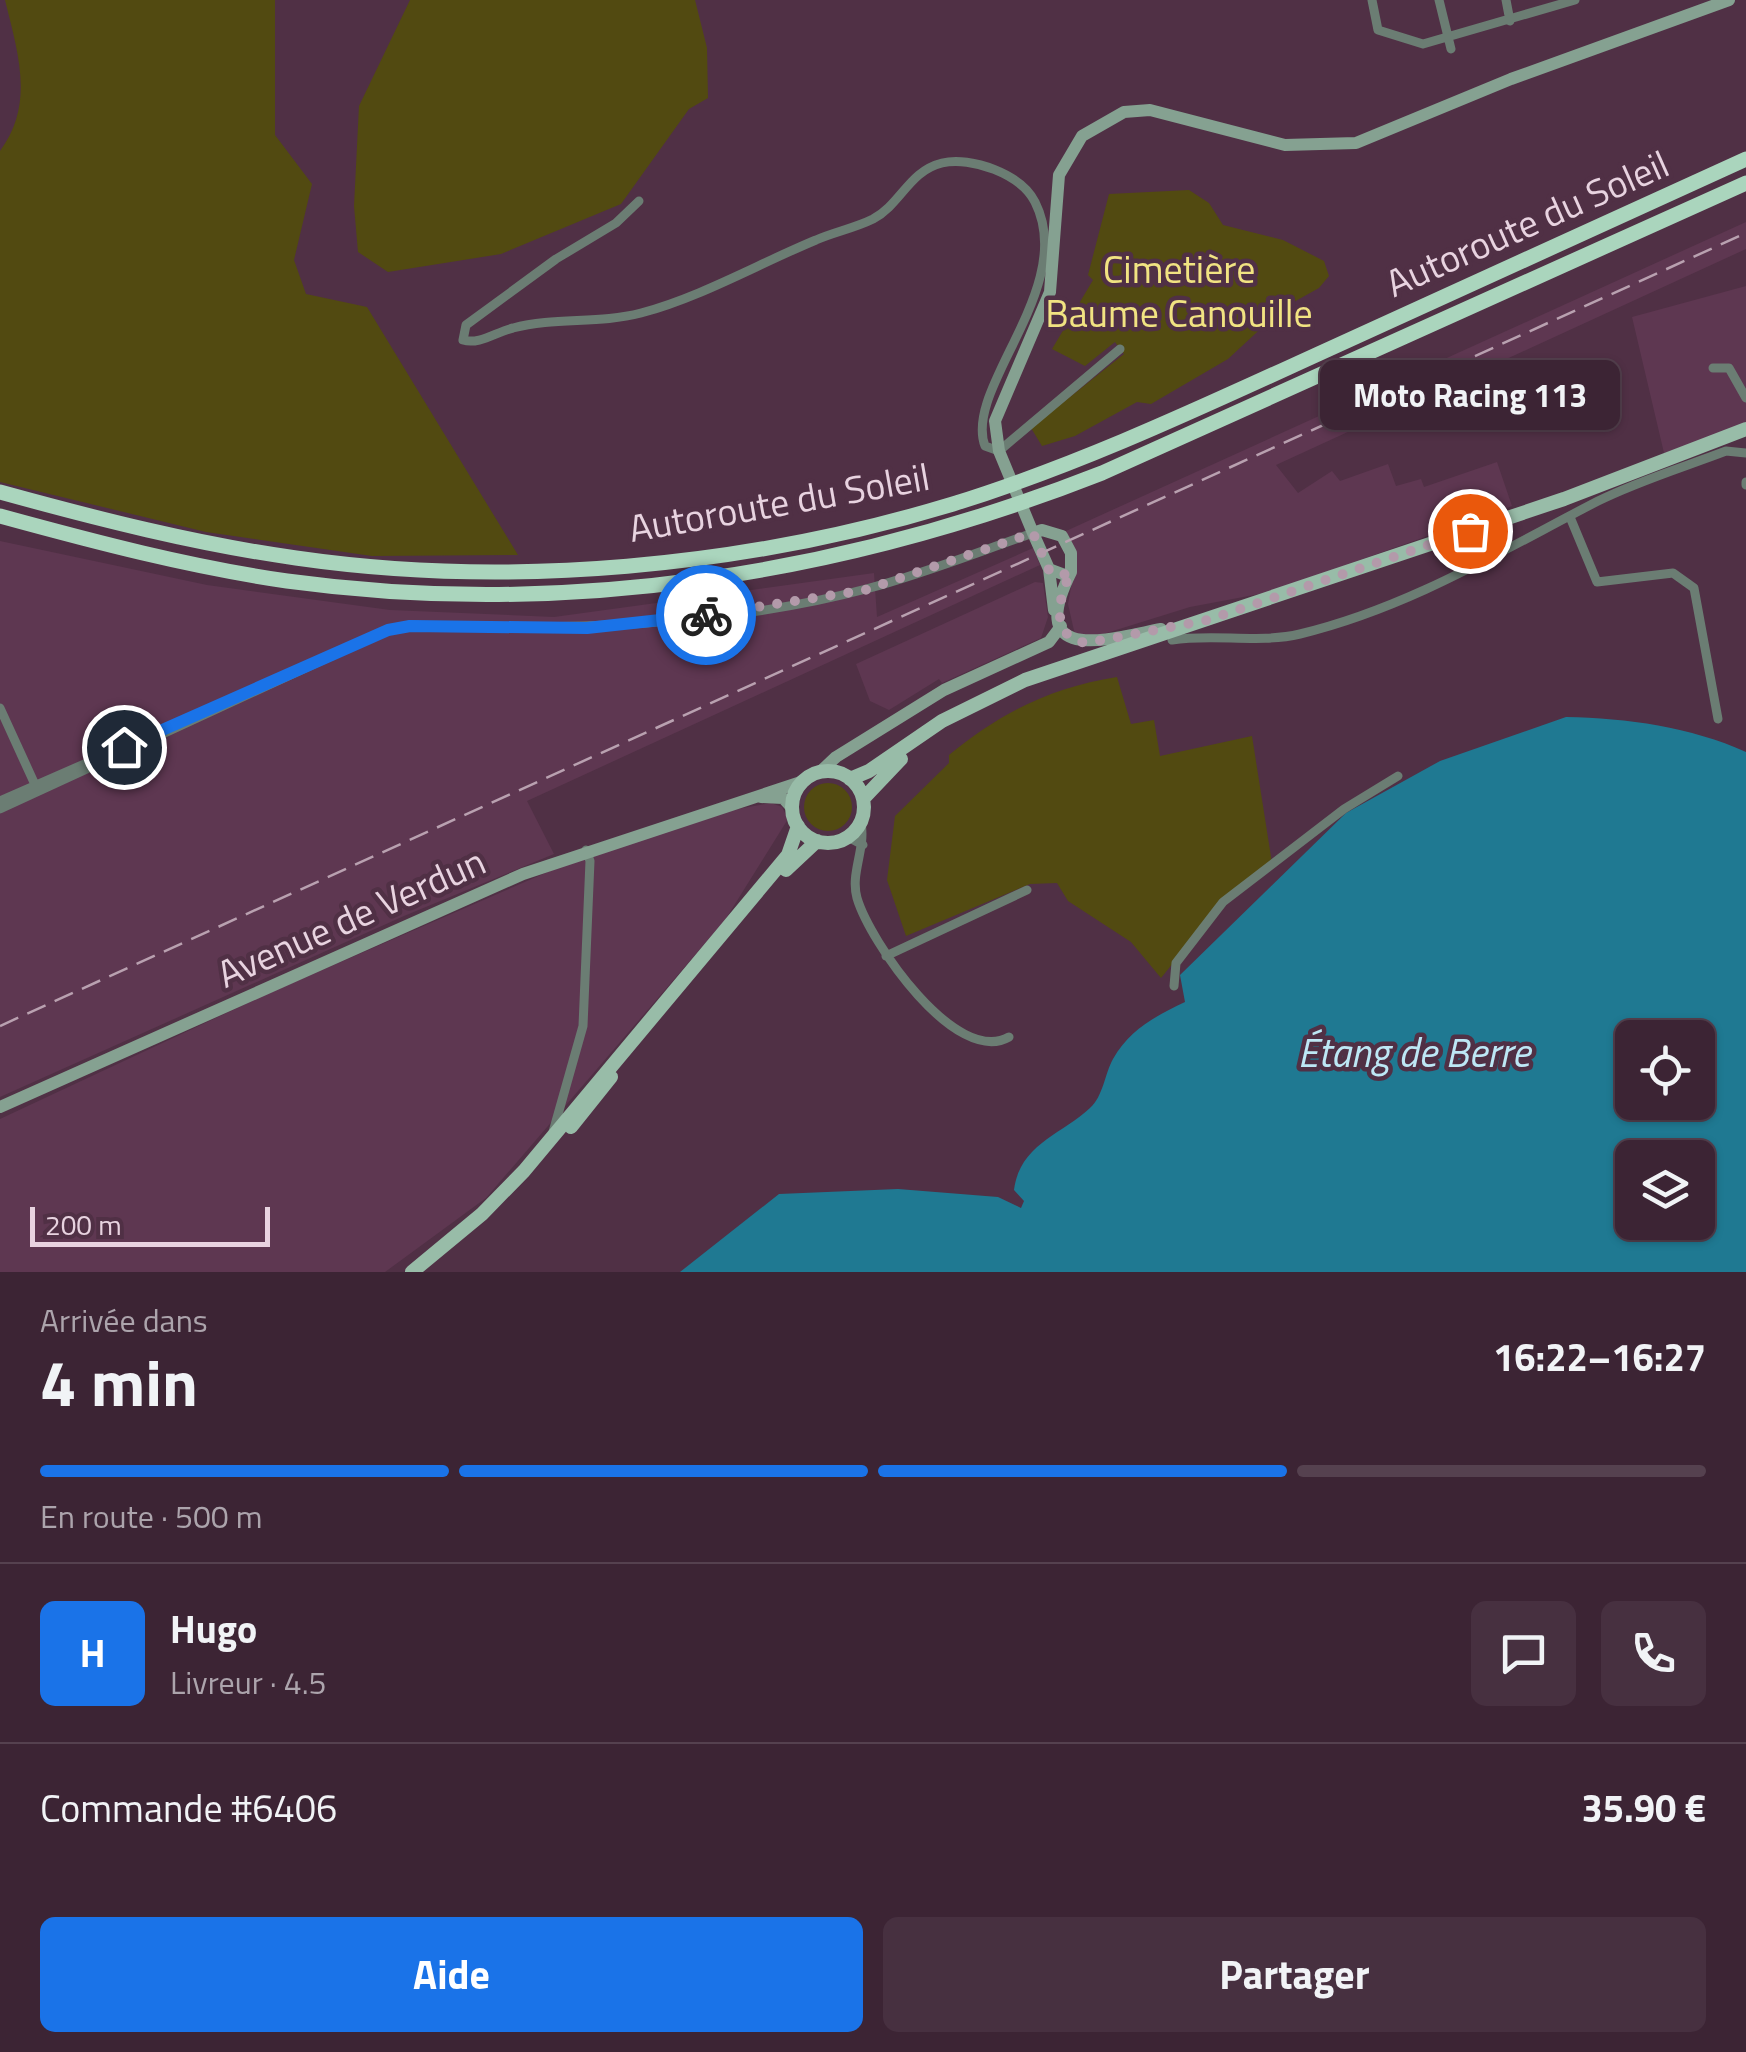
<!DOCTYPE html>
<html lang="fr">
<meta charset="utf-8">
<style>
:root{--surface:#3c2434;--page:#473040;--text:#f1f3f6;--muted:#aca4ac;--line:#55414f;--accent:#1a73e8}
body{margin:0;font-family:"Titillium Web",sans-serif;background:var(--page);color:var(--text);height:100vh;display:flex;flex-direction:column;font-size:38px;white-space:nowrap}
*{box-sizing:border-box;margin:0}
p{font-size:32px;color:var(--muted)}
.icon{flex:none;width:55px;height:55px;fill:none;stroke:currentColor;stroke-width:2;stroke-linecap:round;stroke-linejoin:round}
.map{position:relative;height:1272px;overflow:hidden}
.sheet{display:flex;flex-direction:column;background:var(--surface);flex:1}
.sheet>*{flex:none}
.fabs{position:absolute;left:1615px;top:1020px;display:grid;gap:20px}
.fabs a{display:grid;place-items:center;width:100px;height:100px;border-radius:15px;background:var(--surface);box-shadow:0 2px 8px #0004,0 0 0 2px var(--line);font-size:50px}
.scale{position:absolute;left:30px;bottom:25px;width:240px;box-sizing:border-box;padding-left:10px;border:5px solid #e8d3e0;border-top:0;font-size:28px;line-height:35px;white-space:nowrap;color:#e8d3e0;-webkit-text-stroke:8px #503045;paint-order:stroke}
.pin{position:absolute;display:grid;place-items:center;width:85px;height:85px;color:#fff;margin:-42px;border:5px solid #fff;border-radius:50%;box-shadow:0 2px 10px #0007}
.courier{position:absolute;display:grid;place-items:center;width:100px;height:100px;margin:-50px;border:8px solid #1a73e8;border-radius:50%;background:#fff;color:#222;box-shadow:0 2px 12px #0007}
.bubble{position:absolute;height:70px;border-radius:15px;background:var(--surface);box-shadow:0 2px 8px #0004,0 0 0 2px var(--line);font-size:32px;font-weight:700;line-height:70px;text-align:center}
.summary em{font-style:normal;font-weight:700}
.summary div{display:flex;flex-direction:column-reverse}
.summary{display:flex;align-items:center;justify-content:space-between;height:170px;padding:0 40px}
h1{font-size:65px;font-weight:700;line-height:75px}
.bar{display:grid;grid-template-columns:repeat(4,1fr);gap:15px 10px;align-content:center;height:120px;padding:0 40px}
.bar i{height:12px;border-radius:8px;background:var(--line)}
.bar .active{background:var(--accent)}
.bar p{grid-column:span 4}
.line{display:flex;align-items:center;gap:25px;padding:0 40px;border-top:2px solid var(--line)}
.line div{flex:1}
.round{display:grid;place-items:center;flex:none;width:105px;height:105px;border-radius:15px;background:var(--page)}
.primary-button{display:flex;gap:20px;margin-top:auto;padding:20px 40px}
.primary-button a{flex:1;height:115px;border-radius:15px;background:var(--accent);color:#fff;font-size:40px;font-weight:700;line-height:115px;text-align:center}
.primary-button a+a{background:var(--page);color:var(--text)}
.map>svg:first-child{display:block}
.built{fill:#5e3751}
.green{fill:#524a11}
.water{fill:#1f7992;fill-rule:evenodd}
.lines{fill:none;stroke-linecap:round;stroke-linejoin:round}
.minor{stroke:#6b7d73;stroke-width:9}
.secondary{stroke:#85a191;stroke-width:12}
.primary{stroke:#98bca8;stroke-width:14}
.motorway{stroke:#aad5bd;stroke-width:15}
.rail{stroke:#b9a1b0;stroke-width:2.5;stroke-dasharray:20 10;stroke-linecap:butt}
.done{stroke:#b39aaa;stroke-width:10;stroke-dasharray:0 18}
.route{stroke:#1a73e8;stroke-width:12}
.labels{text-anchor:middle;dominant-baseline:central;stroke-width:9;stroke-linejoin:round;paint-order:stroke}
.street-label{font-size:38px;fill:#e8d3e0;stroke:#503045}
.park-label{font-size:38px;fill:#f1e382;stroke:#503045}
.water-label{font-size:40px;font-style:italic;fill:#bde7f5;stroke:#503045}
</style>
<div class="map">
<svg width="1746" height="1272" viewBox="0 0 1746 1272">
<rect width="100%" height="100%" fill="#503045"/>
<path class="built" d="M1746,222V249L1276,465L1298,493L1332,471L1340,481L1388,464L1396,486L1421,479L1424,487L1497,462L1512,506L1270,592L1190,607L1084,640L1075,635L1068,604L1077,555L1066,531Z
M1746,286V425L1664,453L1632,317Z
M0,541L207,585L390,610L554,617L874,573L877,617L1033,548L1040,565L527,801L554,854L404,916L0,1097Z
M1035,582L1043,583L1048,617L1041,638L942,683L939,679L889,710L870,701L856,664Z
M771,803L782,807L788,819L725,920L486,1198L385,1272H0V1119L267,994L573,861L726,811Z"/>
<path class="green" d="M5,0H275V135L312,184L294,260L306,294L367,307L518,555L372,556L206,532L0,482V151C35,104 18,53 5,0Z
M410,0H695L707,48L708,98L689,109L621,204L501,254L388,272L358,252L354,206L359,106Z
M1189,190L1209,203L1223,225L1283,240L1324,261L1329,276L1319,288L1283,308L1228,359L1151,404L1137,402L1075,436L1042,446L1031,428L1124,354L1115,342L1085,366L1052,349L1093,280L1088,275L1109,194Z
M1117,677L1131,724L1154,720L1160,756L1252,736L1272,863L1232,890L1161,978L1131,942L1068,901L1057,883L1030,884L906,936L887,880L895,816L949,763V755C1000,713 1052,687 1117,677Z
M804 807a24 24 0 1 1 48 0a24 24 0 1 1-48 0Z"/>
<path class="water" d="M1566,717C1627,718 1691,727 1746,752V1272H680L779,1194L898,1189L998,1197L1021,1208L1024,1201L1014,1190C1020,1144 1061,1135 1090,1108C1103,1097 1105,1073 1113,1059C1130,1029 1156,1016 1185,1002L1180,975L1346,813L1440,761ZM1632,1038H1698V1102H1632ZM1632,1158H1698V1222H1632Z"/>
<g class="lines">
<path class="minor" d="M1372,0L1378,30L1423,44L1575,0
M1439,0L1451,49
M1506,0L1510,21
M639,201L616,223L556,259L466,325L463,340C479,345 496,332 513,328C555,317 599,324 641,313C701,297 758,264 816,240C834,232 855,228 873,219C901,204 909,171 942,163C971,156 1021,174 1035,202C1078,287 963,388 985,446L999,451L1120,349
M1713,368H1729L1746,398
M1746,482V485
M1570,517L1597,582L1673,573L1694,588L1718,719
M1172,640C1214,633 1258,644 1300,634C1408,608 1501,551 1598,501C1638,481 1684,467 1726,451L1746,453
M0,708L37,789
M0,801L123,747
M0,809L388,630L410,625C556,631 724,627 866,589C923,574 978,552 1033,533
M861,823C866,849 850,873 857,898C870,942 956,1067 1009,1037
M848,837L863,845
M886,956L1027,890
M1174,986L1176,963L1223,902L1344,809L1398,776
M553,1132L583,1026L590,861L586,850"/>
<path class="secondary" d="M1033,533L999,451L995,421L1050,292L1059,175L1082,136L1124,112L1150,110L1285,145L1356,143L1511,79L1729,0
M1049,569L1065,575L1071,572V553L1062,536L1042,530L1033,533L1049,569L1054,610
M1071,572C1024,666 1109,639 1161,629
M820,772L836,757L944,690L1049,642L1061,626
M761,797L783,798L793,809
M0,1107L523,874L804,781"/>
<path class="primary" d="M792 807a36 36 0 1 1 72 0a36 36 0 1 1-72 0Z
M850,779L869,771L942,721L1025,680L1564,499L1746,429
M863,799L901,759
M786,870L817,841
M571,1127L611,1077
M412,1272L482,1214L524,1171L788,855L798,826"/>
<path class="motorway" d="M0,492C98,519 196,544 296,558C511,589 745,567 953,504C1082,464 1204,406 1327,350C1466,286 1606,223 1746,159
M0,516C95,542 190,567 287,581C565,619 842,575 1102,473L1746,183"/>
<path class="rail" d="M0,1026L1746,233"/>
</g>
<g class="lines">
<path class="done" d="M706,615L865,590L1033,533L1049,570L1060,576L1071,572C1058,598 1049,638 1087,643L1208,620L1470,531"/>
<path class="route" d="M124,747L388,630L410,626L587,628L706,615"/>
</g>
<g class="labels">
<g class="street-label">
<text transform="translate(1527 223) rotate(-24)">Autoroute du Soleil</text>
<text transform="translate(779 502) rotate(-10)">Autoroute du Soleil</text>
<text transform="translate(351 917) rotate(-24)">Avenue de Verdun</text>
</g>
<g class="park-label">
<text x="1179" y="269">Cimetière<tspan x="1179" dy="44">Baume Canouille</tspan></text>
</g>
<g class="water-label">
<text x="1414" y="1052">Étang de Berre</text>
</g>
</g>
</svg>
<div class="fabs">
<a><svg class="icon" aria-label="locate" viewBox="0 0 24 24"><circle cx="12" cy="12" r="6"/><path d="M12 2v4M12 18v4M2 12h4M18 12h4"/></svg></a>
<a><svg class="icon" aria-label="layers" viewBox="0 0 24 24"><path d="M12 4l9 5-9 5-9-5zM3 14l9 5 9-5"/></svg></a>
</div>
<div class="scale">200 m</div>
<div class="pin" style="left:1470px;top:531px;background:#ea580c"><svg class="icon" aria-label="bag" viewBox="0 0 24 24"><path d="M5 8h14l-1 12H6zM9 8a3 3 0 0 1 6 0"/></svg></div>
<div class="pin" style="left:124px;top:747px;background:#1f2937"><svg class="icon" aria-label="home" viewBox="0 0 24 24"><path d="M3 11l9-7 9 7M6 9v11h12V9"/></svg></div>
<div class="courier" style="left:706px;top:615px"><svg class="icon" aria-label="bike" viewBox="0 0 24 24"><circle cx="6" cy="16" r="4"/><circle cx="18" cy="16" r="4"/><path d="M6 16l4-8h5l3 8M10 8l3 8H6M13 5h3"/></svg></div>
<div class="bubble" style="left:1320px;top:360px;width:300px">Moto Racing 113</div>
</div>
<section class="sheet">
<div class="summary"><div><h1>4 min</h1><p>Arrivée dans</p></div><em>16:22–16:27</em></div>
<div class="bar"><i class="active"></i><i class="active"></i><i class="active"></i><i></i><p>En route · 500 m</p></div>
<div class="line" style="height:180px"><b class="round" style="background:var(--accent);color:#fff">H</b><div><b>Hugo</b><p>Livreur · 4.5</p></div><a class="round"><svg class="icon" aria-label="chat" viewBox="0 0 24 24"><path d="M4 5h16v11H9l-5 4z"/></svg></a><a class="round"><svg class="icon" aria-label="phone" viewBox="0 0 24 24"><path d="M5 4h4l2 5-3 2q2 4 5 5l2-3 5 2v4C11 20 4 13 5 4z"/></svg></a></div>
<div class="line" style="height:130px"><div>Commande #6406</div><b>35.90 €</b></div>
<div class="primary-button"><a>Aide</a><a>Partager</a></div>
</section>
